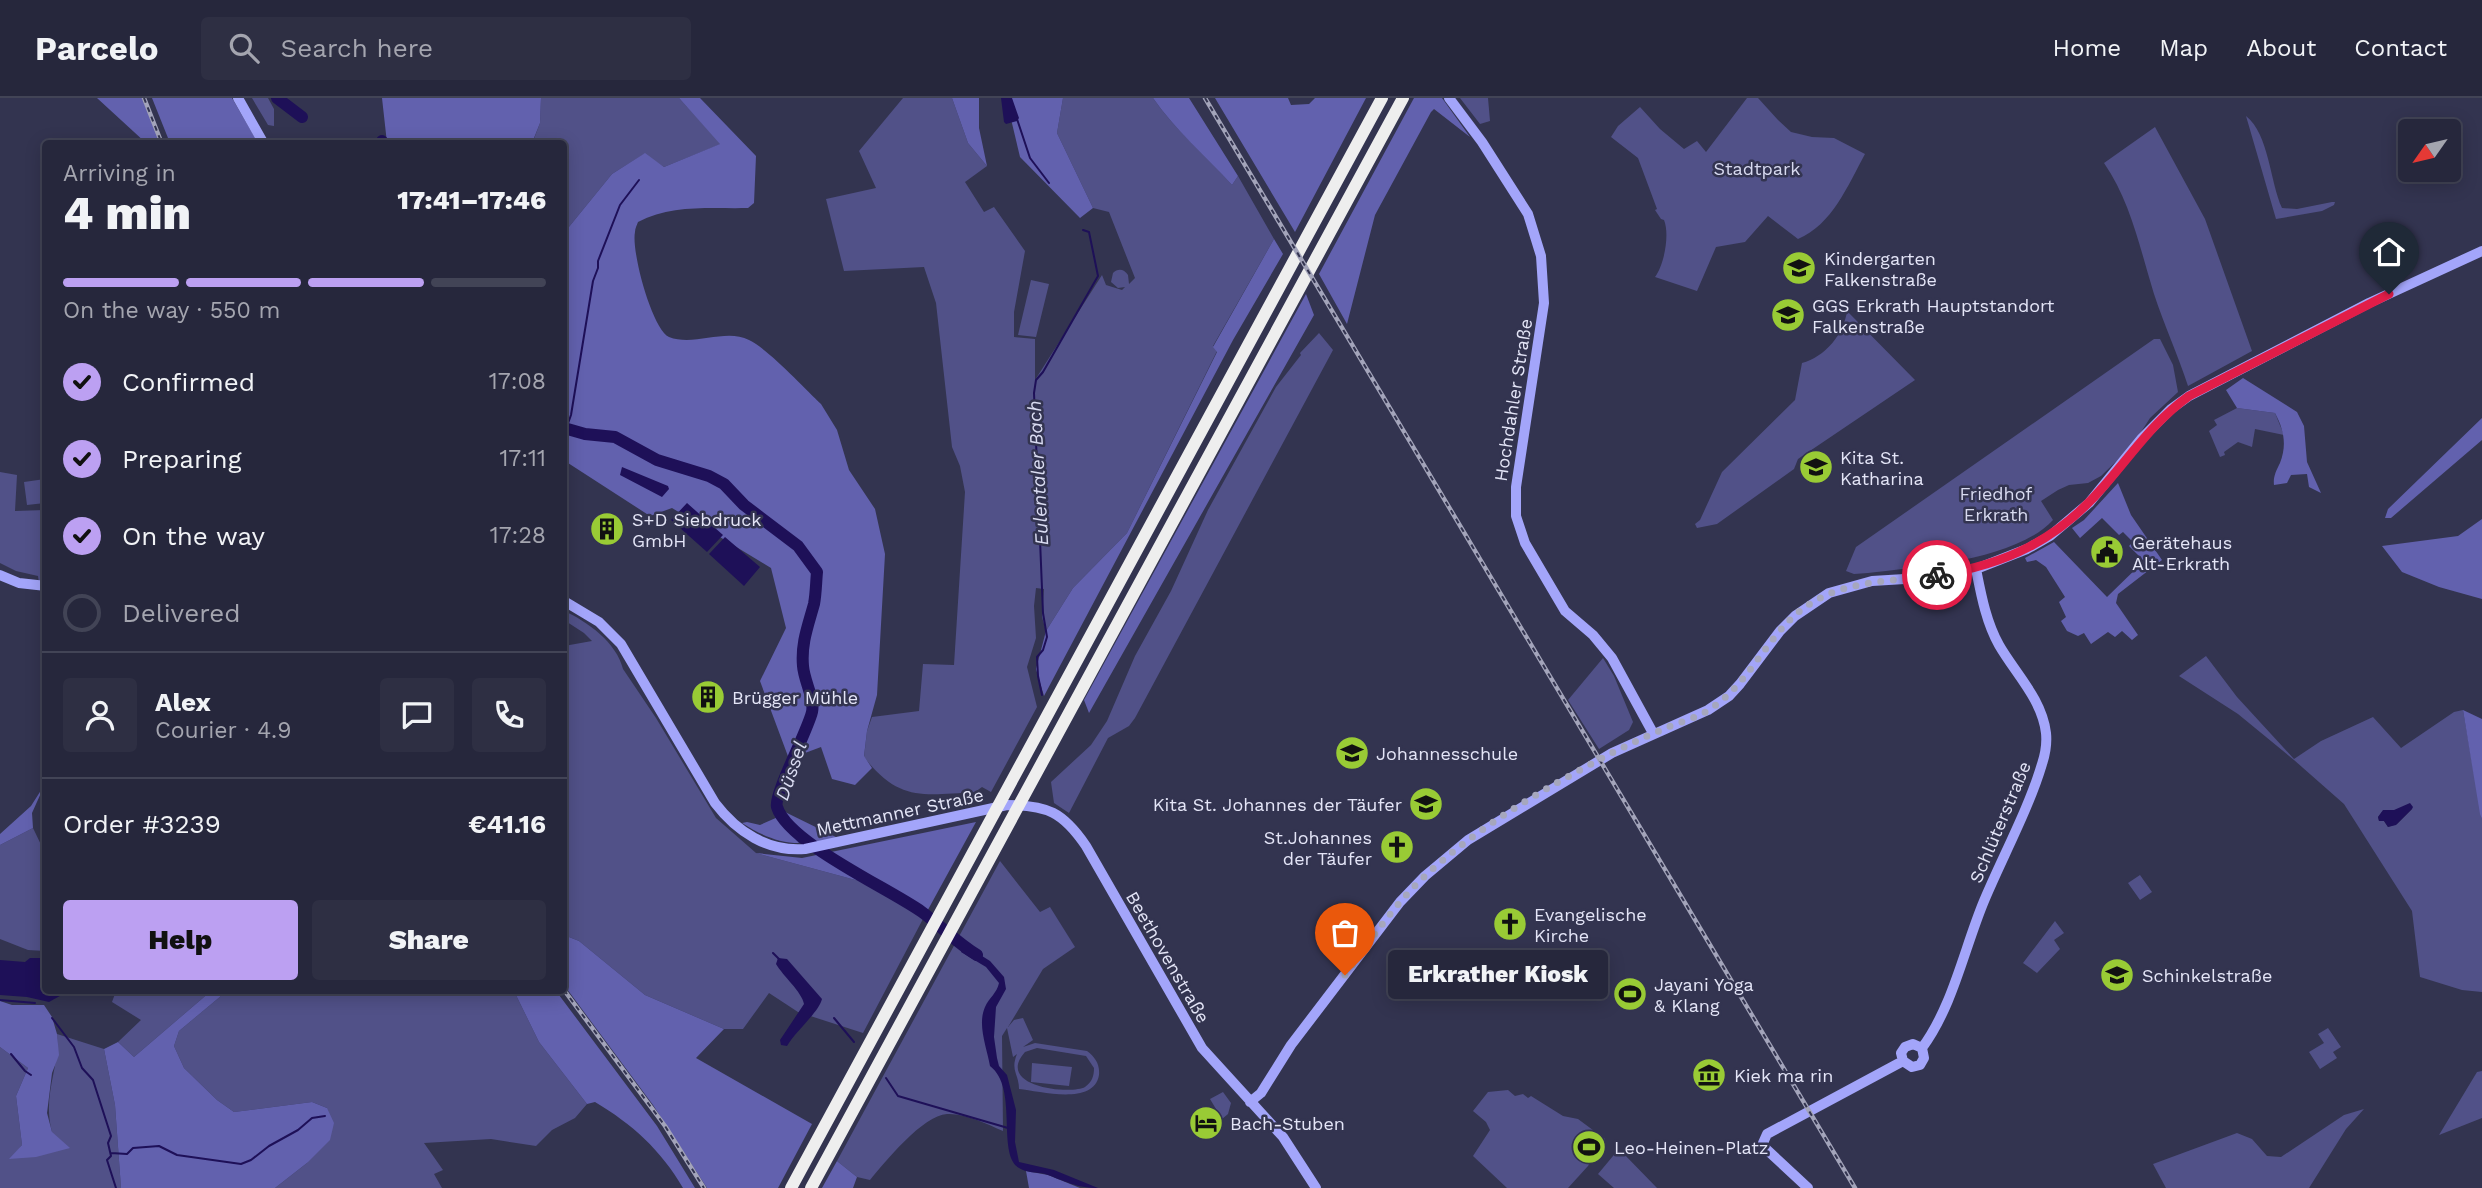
<!DOCTYPE html>
<meta charset="utf-8">
<style>
:root{--surface:#26273c;--page:#2e2f43;--text:#f1f3f6;--muted:#a4a5af;--line:#424456;--accent:#bca0f2}
body{margin:0;font-family:"Work Sans",sans-serif;background:var(--page);color:var(--text);height:100vh;display:flex;flex-direction:column;font-size:26px;white-space:nowrap}
*{box-sizing:border-box;margin:0}
p{font-size:23px;color:var(--muted)}
.icon{flex:none;width:38px;height:38px;fill:none;stroke:currentColor;stroke-width:2;stroke-linecap:round;stroke-linejoin:round}
.map{position:relative;flex:1;overflow:hidden}
.panel{position:absolute;left:42px;top:42px;width:525px;height:854px;display:flex;flex-direction:column;background:var(--surface);border-radius:7px;box-shadow:0 4px 18px #0003,0 0 0 2px var(--line)}
.panel>*{flex:none}
.needle{width:46px;rotate:236deg}
.fabs{position:absolute;left:2398px;top:21px;display:grid;gap:14px}
.fabs a{display:grid;place-items:center;width:63px;height:63px;border-radius:7px;background:var(--surface);box-shadow:0 4px 18px #0003,0 0 0 2px var(--line);font-size:35px}
.pin{position:absolute;display:grid;place-items:center;width:60px;height:60px;color:#fff;margin:-72px -30px;border-radius:50% 50% 50% 0;rotate:-45deg;box-shadow:0 0 7px #0007}
.pin .icon{rotate:45deg}
.courier{position:absolute;display:grid;place-items:center;width:70px;height:70px;margin:-35px;border:5px solid #e11d48;border-radius:50%;background:#fff;color:#222;box-shadow:0 2px 9px #0007}
.bubble{position:absolute;height:49px;border-radius:7px;background:var(--surface);box-shadow:0 4px 18px #0003,0 0 0 2px var(--line);font-size:23px;font-weight:800;line-height:49px;text-align:center}
.overview em{font-style:normal;font-weight:800}
.overview div{display:flex;flex-direction:column-reverse}
.overview{display:flex;align-items:center;justify-content:space-between;height:119px;padding:0 21px}
h1{font-size:46px;font-weight:800;line-height:52px}
.bar{display:grid;grid-template-columns:repeat(4,1fr);gap:10px 7px;align-content:center;height:84px;padding:0 21px}
.bar i{height:9px;border-radius:5px;background:var(--line)}
.bar .selected{background:var(--accent)}
.bar p{grid-column:span 4}
.line{display:flex;align-items:center;gap:18px;padding:0 21px;border-top:2px solid var(--line)}
.line div{flex:1}
.round{display:grid;place-items:center;flex:none;width:74px;height:74px;border-radius:7px;background:var(--page)}
ol{padding:0 21px;list-style:none}
li{display:flex;align-items:center;gap:21px;height:77px}
li p{margin-inline-start:auto}
li .icon{padding:7px;border-radius:50%;background:var(--accent);color:#111;stroke-width:4}
li:last-child{color:var(--muted)}
li i{width:38px;height:38px;border:4px solid var(--line);border-radius:50%}
.button{display:flex;gap:14px;margin-top:auto;padding:14px 21px}
.button a{flex:1;height:80px;border-radius:7px;background:var(--accent);color:#111;font-size:28px;font-weight:800;line-height:80px;text-align:center}
.button a+a{background:var(--page);color:var(--text)}
header{display:flex;align-items:center;gap:42px;box-sizing:border-box;height:98px;padding:0 35px;background:var(--surface);border-bottom:2px solid var(--line)}
header strong{font-size:33px}
nav{display:flex;gap:38px;margin-inline-start:auto;font-size:24px}
.search{width:490px;height:63px;background:var(--page);display:flex;align-items:center;gap:18px;box-sizing:border-box;padding:0 24px;border-radius:7px;color:var(--muted);font-size:26px}
.map>svg:first-child{display:block}
.green{fill:#515188;fill-rule:evenodd}
.forest{fill:#6261ae}
.water{fill:#1e1058}
.lines{fill:none;stroke-linecap:round;stroke-linejoin:round}
.stream{stroke:#1e1058;stroke-width:2}
.river{stroke:#1e1058;stroke-width:12}
.secondary{stroke:#a3a5fa;stroke-width:10}
.highway{stroke:#eee;stroke-width:12}
.rail-casing{stroke:#a3a4ba;stroke-width:4.5}
.rail{stroke:#333450;stroke-width:2;stroke-dasharray:5;stroke-linecap:butt}
.done{stroke:#a6a7bd;stroke-width:7;stroke-dasharray:0 12.6}
.route{stroke:#e11d48;stroke-width:9}
.labels{text-anchor:middle;dominant-baseline:central;stroke-width:5;stroke-linejoin:round;paint-order:stroke}
.park-label{font-size:18px;fill:#d8daf0;stroke:#333450}
.poi-label{font-size:18px;fill:#e4e5f7;stroke:#333450;text-anchor:start}
.street-label{font-size:18px;fill:#e4e5f7;stroke:#333450}
.water-label{font-size:19px;font-style:italic;fill:#dadcf2;stroke:#333450}
</style>
<header>
<strong>Parcelo</strong>
<div class="search"><svg class="icon" aria-label="search" viewBox="0 0 24 24"><circle cx="10" cy="10" r="6"/><path d="M15 15l6 6"/></svg>Search here</div>
<nav><a>Home</a><a>Map</a><a>About</a><a>Contact</a></nav>
</header>
<div class="map">
<svg width="2482" height="1090" viewBox="0 0 2482 1090">
<rect width="100%" height="100%" fill="#333450"/>
<path class="green" d="M252,0H268L274,11V28L268,27Z
M541,0H679L721,46L664,69L644,56L612,76L564,135V46H532L540,25Z
M903,0H952L968,45L987,68L965,84L984,114L994,109L1025,153L1014,214V239L1035,241V282L1102,177L1106,187L1122,192L1125,189L1118,190L1111,184L1113,175C1118,170 1124,171 1128,177L1129,186L1135,180L1109,114L1093,110L1057,35L1063,0H1153C1175,32 1206,57 1232,87L1238,78L1274,141L1213,248L1217,253L1127,435L1073,490L1046,533L1042,519L1044,491L1036,490L1034,508L1036,540L1027,569L1037,609L991,694L982,689L975,694C923,697 899,704 864,659L867,633L872,619L919,613L923,566L954,567L965,394L960,368L952,349L936,205L924,169L844,173L826,101L876,90L859,53Z
M1460,0H1488L1490,23L1480,26Z
M1747,0H1758L1778,22L1791,34L1812,39L1834,40L1865,56C1848,87 1832,127 1798,141L1768,118L1745,144L1716,149L1697,193L1655,179C1664,167 1670,137 1664,122L1661,121L1655,112L1657,111L1638,60L1611,39L1618,28L1640,9L1660,31L1684,51L1697,43L1706,54Z
M2246,18C2269,36 2270,84 2282,110L2297,111L2332,104H2335L2334,107L2322,113L2276,121Z
M2155,29L2205,121L2252,253L2188,288C2178,257 2164,227 2154,196C2140,151 2131,104 2104,65Z
M1031,182L1049,186L1036,239L1018,237Z
M1847,213L1915,282L1798,361L1794,371L1717,426L1697,430L1695,426L1700,422L1722,374L1795,302L1802,265C1825,259 1844,236 1847,213Z
M1319,235L1333,252L1135,620L1129,628L1108,640L1069,715L1054,705L1051,684L1091,647L1107,623L1135,558L1171,493L1208,412L1276,289L1301,257L1300,255Z
M2154,241H2160L2173,267L2178,294L2150,320L2132,348L2101,378L2088,385L2069,387L2058,392L2041,403L2053,422C2016,462 1920,469 1868,475L1854,476L1846,473L1856,449Z
M2237,310L2275,315L2284,337L2255,331L2252,349L2238,344L2224,354L2225,357L2220,359L2209,333L2217,327L2214,322Z
M0,374L17,377L15,413L45,412V485H39L38,478L16,473L0,465Z
M45,381V405L27,407L24,384Z
M564,513C587,523 617,545 623,571L656,620L716,720L756,755L863,784L924,819L863,935L798,914L769,895L743,931H724L645,897L579,843L564,837V548L592,543L584,535L564,522Z
M2206,558L2237,599L2294,661L2321,643L2373,619L2401,650L2454,614L2463,612L2482,721V894L2462,892L2420,879L2412,813L2344,706L2294,662L2238,616L2179,578ZM2412,711L2397,726L2388,729L2384,723H2379L2378,719L2382,714Z
M1603,560L1614,578L1633,624L1629,632L1599,651L1568,602Z
M33,730L45,755V853L28,852L0,841V747Z
M1000,763L1040,814L1050,809L1075,849L1043,871L1008,929L1014,922L1023,920L1033,942L1023,949L1035,945L1087,953C1095,959 1100,966 1099,977C1094,1008 1040,993 1019,991C1019,976 1010,973 1017,956L1013,959L1007,930L1002,938L1003,1033C987,1026 965,1015 947,1016C923,1017 885,1064 870,1082L857,1079L837,1063ZM1037,950L1086,958L1094,970C1094,978 1092,984 1085,989C1071,997 994,989 1025,954Z
M2140,777L2152,794L2140,802L2128,785Z
M2055,823L2064,835L2054,842L2060,851L2037,875L2023,865Z
M116,893H211L134,959L118,944L141,922L112,904Z
M227,893H514L539,944L587,1006L575,1020L552,1032L536,1048L491,1041L424,1045L443,1072L434,1076L442,1090H275L307,1065L327,1010L312,1004L234,1014L217,1002L184,970L174,948L179,933Z
M2328,930L2341,949L2333,954L2337,960L2320,971L2309,954L2324,945L2318,936Z
M57,936L104,951L115,1007L121,1090H0V949L28,970L16,998L22,1047L11,1061L52,1034C42,996 60,971 57,936Z
M1032,965L1072,969L1069,988L1031,984Z
M2482,973V1020L2439,1037L2477,974Z
M1508,992L1515,998L1523,996L1528,1000L1531,998L1563,1018L1578,1021L1605,1041L1588,1068L1568,1090H1507L1473,1058L1490,1032L1486,1024L1473,1013L1488,994Z
M1223,994L1231,1005L1228,1016L1222,1021L1210,1001Z
M2364,1011L2346,1031L2309,1090H2166L2153,1066L2237,1035L2252,1041L2267,1058L2281,1059L2344,1017Z
M1618,1052L1621,1053L1657,1090H1614L1598,1076Z"/>
<path class="forest" d="M97,0H142L160,45H146Z
M152,0H232L258,45H170Z
M382,0H541L540,25L532,45H387Z
M679,0H700L756,58L754,105L748,110C711,111 672,106 638,124C637,127 635,130 635,134C631,153 652,231 669,239C694,249 725,230 749,242C768,251 804,290 821,306L837,332L849,372L875,411L885,456L877,597L867,633L864,658L872,670L855,687L832,681L821,649L789,661L760,583L786,530L771,470L672,410L650,418L568,365L564,372V135L612,76L645,55L664,69L720,46Z
M952,0H979V30L987,68L968,45Z
M1006,0H1063L1057,35L1093,110L1080,120L1020,59Z
M1153,0H1189L1238,78L1232,87C1206,58 1175,32 1153,0Z
M1215,0H1288L1291,7L1309,6L1315,0H1366L1295,134Z
M1414,0H1442L1470,39L1434,11L1431,14L1375,117L1347,226L1319,176Z
M1274,141L1283,156L1233,242L1044,598L1036,571L1046,533L1073,490L1127,435L1217,254L1213,249Z
M1306,196L1314,217L1089,615L1084,602Z
M2243,280L2297,314L2304,328L2307,364L2321,395L2309,389L2307,376L2291,377L2287,385L2274,387C2273,379 2276,373 2280,365C2287,347 2284,332 2275,315L2237,310L2226,292Z
M2482,320V342L2391,420H2385L2388,411Z
M2118,385L2131,417L2162,462L2118,496L2116,505L2138,537L2132,542L2122,533L2115,539L2108,534L2091,546L2084,535L2078,538L2067,533L2061,523L2066,519L2059,504L2065,499L2046,469L2036,462L2027,464L2025,460L2054,444L2107,499L2144,463L2129,448L2133,444L2123,434L2119,437L2102,420L2080,440L2072,430L2084,422Z
M2482,421V501L2439,489L2402,474L2382,448L2458,438Z
M2463,612L2482,621V721L2480,716Z
M45,686L32,715L33,730L0,747V736L31,708Z
M785,714L840,741L816,745L787,719Z
M778,719L799,745C778,745 759,736 742,725L747,724L760,727Z
M976,724L924,819L863,784L756,755L802,760Z
M564,837L579,843L645,897L724,931L696,960L812,1026L778,1090H707L653,1007L564,887Z
M211,893H227L179,933L174,948L184,970L217,1002L234,1014L312,1004L327,1010L334,1025L330,1042L307,1065L275,1090H121L115,1007L104,951L118,944L134,959Z
M514,893H556L657,1028L695,1090H683C661,1052 632,1026 595,1004L587,1006L539,944Z
M0,903L12,907H44L52,919L57,936L59,957L52,975L47,1015L52,1034L70,1050L36,1059L9,1061L22,1047L16,998L28,970L0,949Z
M837,1063L857,1079L853,1090H822Z
M1026,1073L1048,1077L1080,1090H1029Z"/>
<path class="water" d="M1001,0H1012L1019,20L1017,23L1006,26L1004,24Z
M622,369L668,388L669,391L662,399L620,377Z
M687,405L723,437L707,454L671,422Z
M725,439L760,469L744,488L709,456Z
M2410,705L2413,709L2412,711L2396,727L2388,729L2384,723H2379L2378,719L2383,712H2394Z
M963,846L990,863L1004,879L1006,891L996,909L994,939L997,960L999,968L1007,977L1016,1012L1015,1044L1019,1064L1054,1072L1098,1090C1076,1090 1065,1083 1045,1076C1037,1074 1026,1075 1019,1070C996,1056 1019,990 990,968C987,950 977,927 985,909C989,900 997,895 999,885L986,869L961,854Z
M30,860H45L46,892L67,894L49,904L27,899L0,897V862L25,864Z
M778,860L787,861L822,901C819,914 795,934 787,948L781,947L780,942L804,906C802,894 783,878 776,866Z"/>
<g class="lines">
<path class="stream" d="M1017,21L1030,60L1049,85
M566,331L571,317L593,183L598,170V163L620,107L639,82
M1042,597L1038,578L1037,559L1043,552L1047,539L1043,515L1034,295L1036,282L1043,274L1098,178L1089,134L1083,132
M773,855L780,862
M0,902L35,905
M52,920L74,949L82,970L93,982L111,1038L108,1045L111,1058L107,1062L116,1090
M834,920L854,944
M11,956L25,973L31,977
M886,980L898,998L1008,1030
M111,1055L127,1056L133,1050L159,1048L177,1057L241,1066L251,1062L269,1048L298,1032L312,1020L325,1018"/>
<path class="river" d="M277,0L302,19
M382,43L383,46
M564,330L585,336L615,339L657,362L709,378L724,386L744,407L798,448L817,474C816,484 816,496 814,506C808,528 801,545 803,568C804,583 815,601 812,614C808,632 773,698 777,709C788,745 890,791 922,814C941,828 957,845 977,857"/>
<path class="secondary" d="M238,0L264,46
M1449,0L1482,44L1528,116L1541,158L1544,205L1516,389V418L1525,445L1565,513L1593,537L1612,560L1653,635
M0,477L19,485L46,488
M564,503L599,524L621,546L715,705C737,734 768,754 805,751L1007,707C1047,707 1063,714 1086,748L1202,950L1283,1039L1316,1090
M1922,950C1953,908 1964,851 1984,803C2002,760 2029,710 2042,666C2045,657 2047,645 2046,635C2042,601 2015,575 1999,547C1986,524 1981,496 1976,471
M1903,963L1912,969L1920,967L1924,960L1922,950
M1903,963L1901,955L1905,949L1913,946L1922,950
M1250,1004L1261,995L1291,947L1400,804L1425,778L1468,742L1612,655L1708,612L1729,598L1740,586L1780,533L1795,518L1829,495L1872,483L1921,480L1976,471L2027,451L2050,438L2089,405L2142,340L2171,311L2189,298L2369,205L2482,153
M1808,1090L1765,1050L1763,1045L1767,1036L1903,963"/>
<path class="highway" d="M791,1090L1382,0
M811,1090L1403,0"/>
<g class="rail-casing">
<path id="rail" d="M144,0L162,46
M1205,0L1855,1090
M564,892L665,1028L704,1090"/>
</g>
<use href="#rail" class="rail"/>
</g>
<g class="lines">
<path class="done" d="M1345,877C1370,843 1394,807 1425,778C1477,729 1547,689 1610,656C1631,645 1652,636 1673,627C1685,623 1697,619 1707,613C1739,593 1755,563 1778,535C1822,480 1876,486 1937,477"/>
<path class="route" d="M1937,477C2006,467 2059,441 2104,388C2132,356 2154,323 2189,298L2389,196"/>
</g>
<defs>
<g id="school-disc" transform="scale(1.75)"><circle r="9.5" fill="#99cb35" stroke="#333450"/><path d="M0-5L7-2L0 1L-7-2ZM-4 1L0 2.5L4 1V4Q0 6-4 4Z" fill="#111"/></g>
<g id="building-disc" transform="scale(1.75)"><circle r="9.5" fill="#99cb35" stroke="#333450"/><path d="M-4-6H4V6H1V3H-1V6H-4ZM-2.5-4.3h1.7v1.8h-1.7ZM.8-4.3h1.7v1.8H.8ZM-2.5-1h1.7V.8h-1.7ZM.8-1h1.7V.8H.8Z" fill="#111"/></g>
<g id="civic-disc" transform="scale(1.75)"><circle r="9.5" fill="#99cb35" stroke="#333450"/><path d="M-.6-6.5H3V-4.5H.6V-3L4-1V1h2V6H-6V1h2V-1L-.6-3ZM-1.2 2.5V6h2.4V2.5Z" fill="#111"/></g>
<g id="church-disc" transform="scale(1.75)"><circle r="9.5" fill="#99cb35" stroke="#333450"/><path d="M-1.2-6h2.4v3.5h3.3v2.4h-3.3V6h-2.4V-.1h-3.3v-2.4h3.3Z" fill="#111"/></g>
<g id="stadium-disc" transform="scale(1.75)"><circle r="9.5" fill="#99cb35" stroke="#333450"/><path d="M0-5a6.5 5 0 1 0 0 10a6.5 5 0 1 0 0-10ZM-3.5-1.8h7v3.6h-7Z" fill="#111"/></g>
<g id="museum-disc" transform="scale(1.75)"><circle r="9.5" fill="#99cb35" stroke="#333450"/><path d="M0-6L6-3V-2H-6V-3ZM-5-1h2V3h-2ZM-1-1h2V3h-2ZM3-1h2V3H3ZM-6 4H6V6H-6Z" fill="#111"/></g>
<g id="hotel-disc" transform="scale(1.75)"><circle r="9.5" fill="#99cb35" stroke="#333450"/><path d="M-6-4.5h1.5V1H6V5H4.5V3h-9V5H-6ZM-4 0a1.8 1.8 0 1 1 3.6 0ZM.5 0V-2.5h3Q6-2.5 6 0Z" fill="#111"/></g>
</defs>
<g fill-rule="evenodd">
<use href="#school-disc" x="1799" y="170"/>
<use href="#school-disc" x="1788" y="217"/>
<use href="#school-disc" x="1816" y="369"/>
<use href="#building-disc" x="607" y="431"/>
<use href="#civic-disc" x="2107" y="454"/>
<use href="#building-disc" x="708" y="599"/>
<use href="#school-disc" x="1352" y="655"/>
<use href="#school-disc" x="1426" y="706"/>
<use href="#church-disc" x="1397" y="749"/>
<use href="#church-disc" x="1510" y="826"/>
<use href="#school-disc" x="2117" y="877"/>
<use href="#stadium-disc" x="1630" y="896"/>
<use href="#museum-disc" x="1709" y="977"/>
<use href="#hotel-disc" x="1206" y="1025"/>
<use href="#stadium-disc" x="1589" y="1049"/>
</g>
<g class="labels">
<g class="park-label">
<text x="1757" y="70">Stadtpark</text>
<text x="1996" y="395">Friedhof<tspan x="1996" dy="21">Erkrath</tspan></text>
</g>
<g class="poi-label">
<text x="1824" y="160">Kindergarten<tspan x="1824" dy="21">Falkenstraße</tspan></text>
<text x="1812" y="207">GGS Erkrath Hauptstandort<tspan x="1812" dy="21">Falkenstraße</tspan></text>
<text x="1840" y="359">Kita St.<tspan x="1840" dy="21">Katharina</tspan></text>
<text x="632" y="421">S+D Siebdruck<tspan x="632" dy="21">GmbH</tspan></text>
<text x="2132" y="444">Gerätehaus<tspan x="2132" dy="21">Alt-Erkrath</tspan></text>
<text x="732" y="599">Brügger Mühle</text>
<text x="1376" y="655">Johannesschule</text>
<text x="1402" y="706" text-anchor="end">Kita St. Johannes der Täufer</text>
<text x="1372" y="739" text-anchor="end">St.Johannes<tspan x="1372" dy="21">der Täufer</tspan></text>
<text x="1534" y="816">Evangelische<tspan x="1534" dy="21">Kirche</tspan></text>
<text x="2142" y="877">Schinkelstraße</text>
<text x="1654" y="886">Jayani Yoga<tspan x="1654" dy="21">&amp; Klang</tspan></text>
<text x="1734" y="977">Kiek ma rin</text>
<text x="1230" y="1025">Bach-Stuben</text>
<text x="1614" y="1049">Leo-Heinen-Platz</text>
</g>
<g class="street-label">
<text transform="translate(1513 302) rotate(-81)">Hochdahler Straße</text>
<text transform="translate(900 714) rotate(-12)">Mettmanner Straße</text>
<text transform="translate(2000 724) rotate(-67)">Schlüterstraße</text>
<text transform="translate(1168 859) rotate(60)">Beethovenstraße</text>
</g>
<g class="water-label">
<text transform="translate(1038 375) rotate(-93)">Eulentaler Bach</text>
<text transform="translate(791 673) rotate(-71)">Düssel</text>
</g>
</g>
</svg>
<div class="fabs">
<a><svg class="needle" viewBox="-14 -14 28 28"><path d="M0-13l5 13h-10z" fill="#e53935"/><path d="M0 13l5-13h-10z" fill="#a4a5af"/></svg></a>
</div>
<div class="pin" style="left:1345px;top:877px;background:#ea580c"><svg class="icon" aria-label="bag" viewBox="0 0 24 24"><path d="M5 8h14l-1 12H6zM9 8a3 3 0 0 1 6 0"/></svg></div>
<div class="pin" style="left:2389px;top:196px;background:#1f2937"><svg class="icon" aria-label="home" viewBox="0 0 24 24"><path d="M3 11l9-7 9 7M6 9v11h12V9"/></svg></div>
<div class="courier" style="left:1937px;top:477px"><svg class="icon" aria-label="bike" viewBox="0 0 24 24"><circle cx="6" cy="16" r="4"/><circle cx="18" cy="16" r="4"/><path d="M6 16l4-8h5l3 8M10 8l3 8H6M13 5h3"/></svg></div>
<div class="bubble" style="left:1388px;top:852px;width:220px">Erkrather Kiosk</div>
<section class="panel">
<div class="overview"><div><h1>4 min</h1><p>Arriving in</p></div><em>17:41–17:46</em></div>
<div class="bar"><i class="selected"></i><i class="selected"></i><i class="selected"></i><i></i><p>On the way · 550 m</p></div>
<ol>
<li><svg class="icon" aria-label="check" viewBox="0 0 24 24"><path d="M5 12l5 5 9-10"/></svg>Confirmed<p>17:08</p></li>
<li><svg class="icon" aria-label="check" viewBox="0 0 24 24"><path d="M5 12l5 5 9-10"/></svg>Preparing<p>17:11</p></li>
<li><svg class="icon" aria-label="check" viewBox="0 0 24 24"><path d="M5 12l5 5 9-10"/></svg>On the way<p>17:28</p></li>
<li><i></i>Delivered</li>
</ol>
<div class="line" style="height:126px"><a class="round"><svg class="icon" aria-label="person" viewBox="0 0 24 24"><circle cx="12" cy="8" r="4"/><path d="M4 21q1-7 8-7t8 7"/></svg></a><div><b>Alex</b><p>Courier · 4.9</p></div><a class="round"><svg class="icon" aria-label="chat" viewBox="0 0 24 24"><path d="M4 5h16v11H9l-5 4z"/></svg></a><a class="round"><svg class="icon" aria-label="phone" viewBox="0 0 24 24"><path d="M5 4h4l2 5-3 2q2 4 5 5l2-3 5 2v4C11 20 4 13 5 4z"/></svg></a></div>
<div class="line" style="height:91px"><div>Order #3239</div><b>€41.16</b></div>
<div class="button"><a>Help</a><a>Share</a></div>
</section>
</div>
